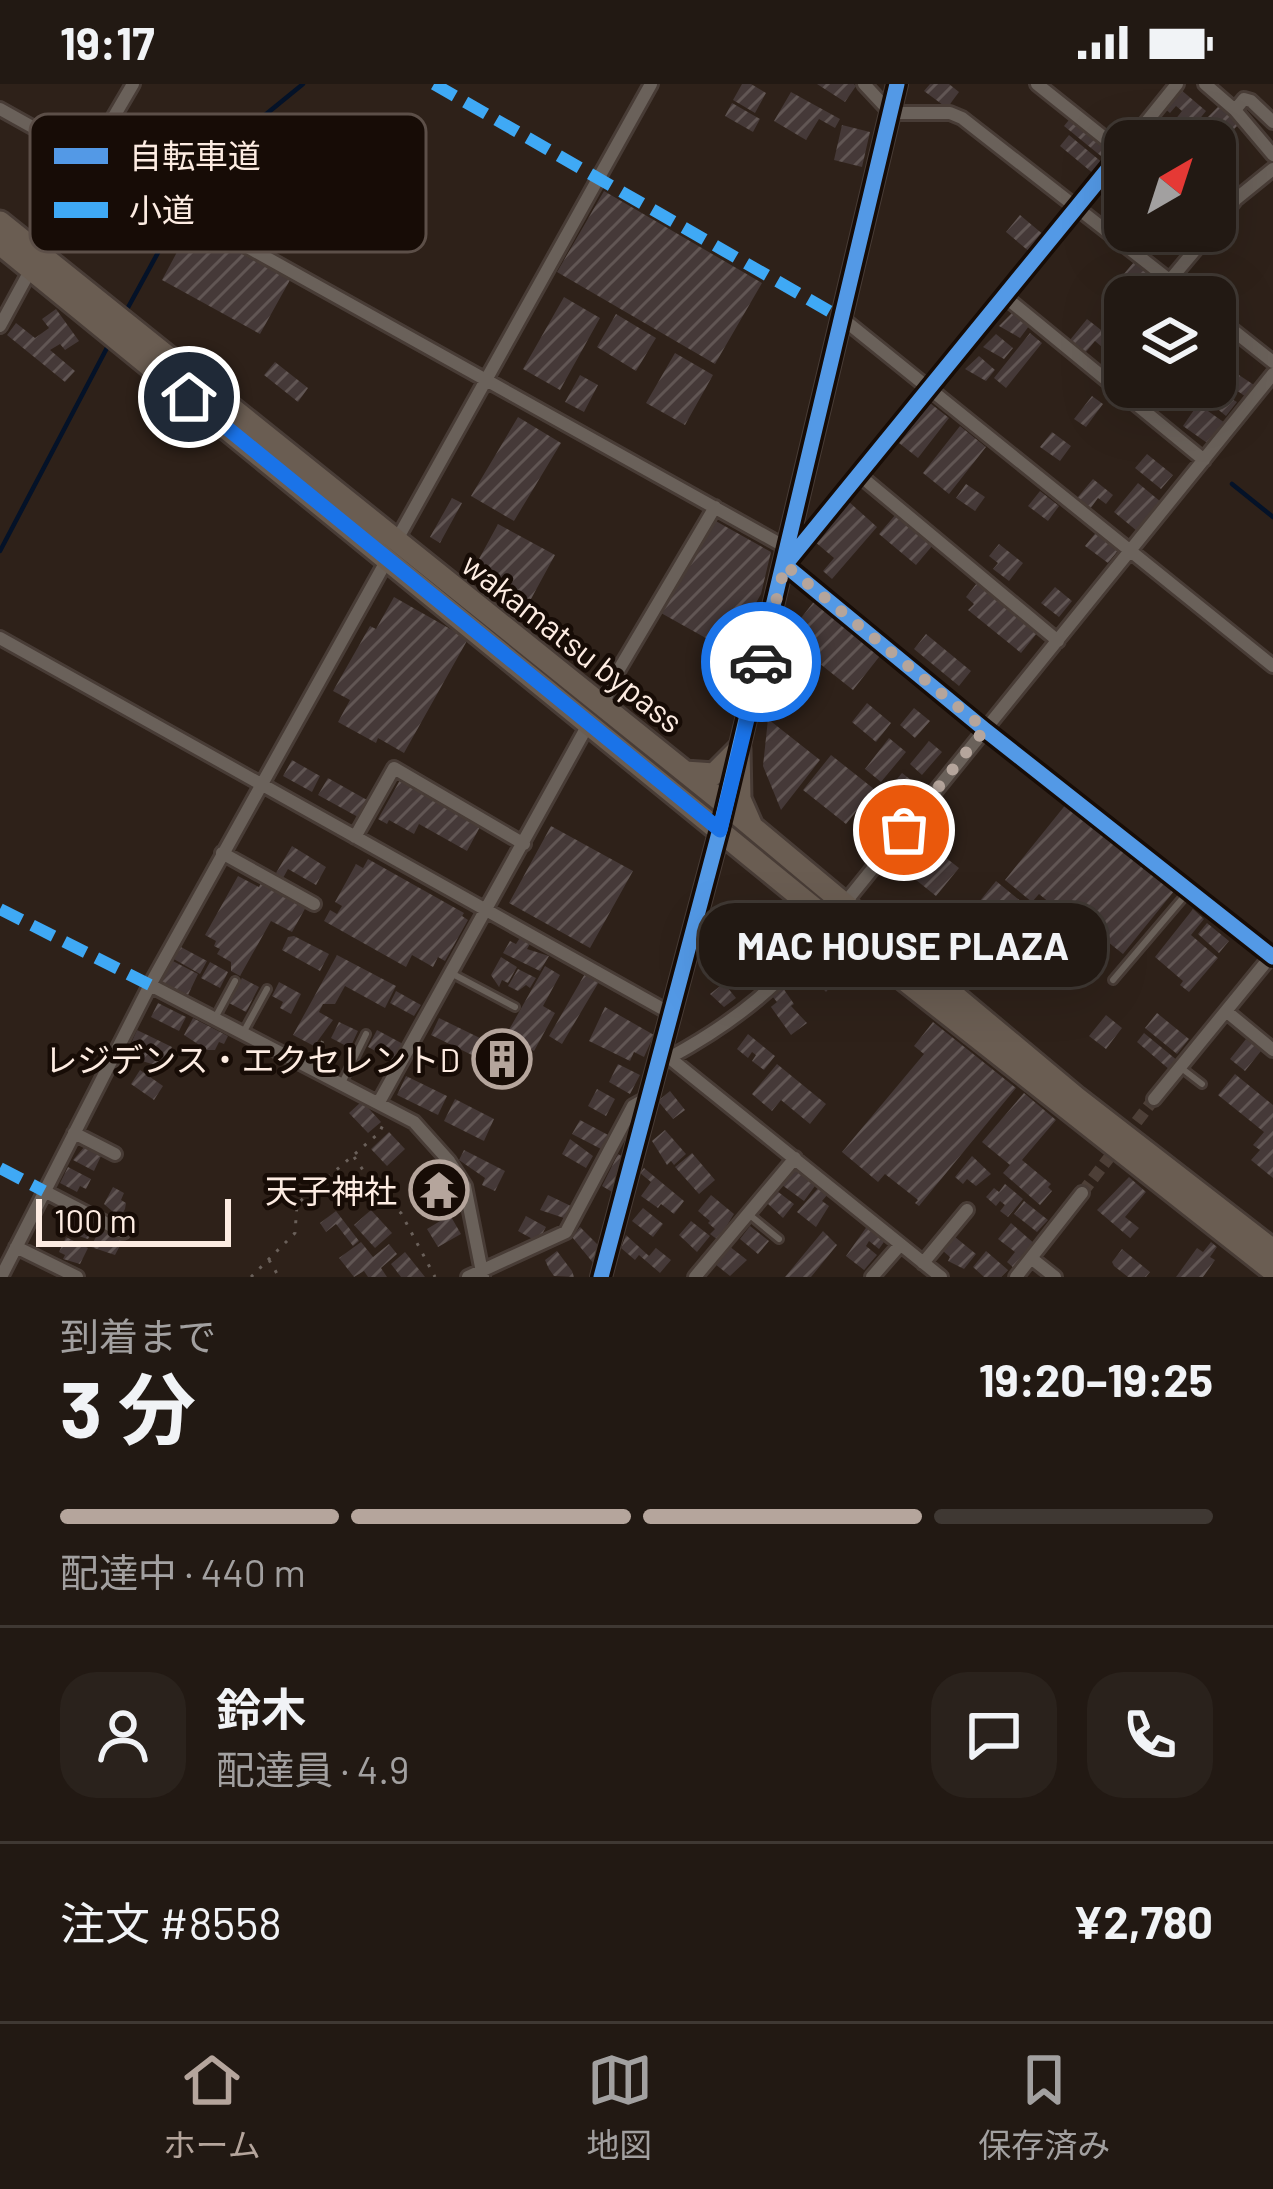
<!DOCTYPE html>
<html lang="ja">
<meta charset="utf-8">
<style>
:root{--surface:#221913;--page:#2a221c;--text:#f1f3f6;--muted:#a2a0a0;--line:#3f3833;--accent:#b5a59c}
body{margin:0;font-family:Barlow,"Noto Sans JP",sans-serif;background:var(--page);color:var(--text);height:100vh;display:flex;flex-direction:column;font-size:45px;white-space:nowrap}
*{box-sizing:border-box;margin:0}
p{font-size:39px;color:var(--muted)}
.icon{flex:none;width:66px;height:66px;fill:none;stroke:currentColor;stroke-width:2;stroke-linecap:round;stroke-linejoin:round}
.map{position:relative;height:1193px;overflow:hidden}
.side{display:flex;flex-direction:column;background:var(--surface);flex:1}
.side>*{flex:none}
.needle{width:78px;rotate:39deg}
.controls{position:absolute;left:1104px;top:36px;display:grid;gap:24px}
.controls a{display:grid;place-items:center;width:132px;height:132px;border-radius:24px;background:var(--surface);box-shadow:0 12px 48px #0002,0 0 0 3px var(--line);font-size:60px}
.scale{position:absolute;left:36px;bottom:30px;width:195px;box-sizing:border-box;padding-left:12px;border:6px solid #fdece2;border-top:0;font-size:33px;line-height:42px;white-space:nowrap;color:#fdece2;-webkit-text-stroke:9px #170c06;paint-order:stroke}
.pin{position:absolute;display:grid;place-items:center;width:102px;height:102px;color:#fff;margin:-51px;border:6px solid #fff;border-radius:50%;box-shadow:0 3px 12px #0007}
.courier{position:absolute;display:grid;place-items:center;width:120px;height:120px;margin:-60px;border:9px solid #1a73e8;border-radius:50%;background:#fff;color:#222;box-shadow:0 3px 15px #0007}
.bubble{position:absolute;height:84px;border-radius:36px;background:var(--surface);box-shadow:0 12px 48px #0002,0 0 0 3px var(--line);font-size:39px;font-weight:700;line-height:84px;text-align:center}
.headline em{font-style:normal;font-weight:700}
.headline div{display:flex;flex-direction:column-reverse}
.headline{display:flex;align-items:center;justify-content:space-between;height:204px;padding:0 60px}
h1{font-size:78px;font-weight:700;line-height:90px}
.bar{display:grid;grid-template-columns:repeat(4,1fr);gap:18px 12px;align-content:center;height:144px;padding:0 60px}
.bar i{height:15px;border-radius:9px;background:var(--line)}
.bar .on{background:var(--accent)}
.bar p{grid-column:span 4}
.line{display:flex;align-items:center;gap:30px;padding:0 60px;border-top:3px solid var(--line)}
.line div{flex:1}
.round{display:grid;place-items:center;flex:none;width:126px;height:126px;border-radius:36px;background:var(--page)}
.status{display:flex;justify-content:space-between;align-items:center;height:84px;padding:0 60px;background:var(--surface);direction:ltr}
.status svg{height:33px;fill:currentColor}
.tab-bar{display:flex;justify-content:space-around;align-items:center;height:168px;border-top:3px solid var(--line);background:var(--surface);font-size:33px;color:var(--muted)}
.tab-bar a{display:grid;justify-items:center;gap:6px}
.tab-bar .on{color:var(--accent)}
.map>svg:first-child{display:block}
.lines{fill:none;stroke-linecap:round;stroke-linejoin:round}
.stream{stroke:#041228;stroke-width:4.5}
.building{fill:url(#building-hatch)}
.street-tunnel{stroke:#4d3f37;stroke-width:12;stroke-dasharray:12 6;stroke-linecap:butt}
.lane-casing{stroke:#483c36;stroke-width:12}
.street-casing{stroke:#483c36;stroke-width:18}
.secondary-casing{stroke:#483c36;stroke-width:24}
.highway-casing{stroke:#483c36;stroke-width:27}
.path{stroke:#6a605a;stroke-width:3;stroke-dasharray:3 9;stroke-linecap:butt}
.lane{stroke:#6a615a;stroke-width:6}
.street{stroke:#6a615a;stroke-width:12}
.secondary{stroke:#645850;stroke-width:18}
.highway{stroke:#6a5d52;stroke-width:21}
.quiet{stroke:#3fa9f5;stroke-width:12;stroke-dasharray:24 12;stroke-linecap:butt}
.cycleway-casing{stroke:#170c06;stroke-width:22}
.cycleway{stroke:#5399e6;stroke-width:15}
.done{stroke:#b5a59c;stroke-width:12;stroke-dasharray:0 21.6}
.route{stroke:#1a73e8;stroke-width:15}
.labels{text-anchor:middle;dominant-baseline:central;stroke-width:9;stroke-linejoin:round;paint-order:stroke}
.street-label{font-size:33px;fill:#fdece2;stroke:#170c06}
.poi-label{font-size:33px;fill:#fdece2;stroke:#170c06;text-anchor:end}
.key{fill:#170c06;stroke:#5c4f48;stroke-width:3}
.key-label{font-size:33px;fill:#fdece2}
</style>
<div class="status"><b>19:17</b><svg viewBox="0 0 49 12"><path d="M0 12V9h3v3zM5 12V6h3v6zM10 12V3h3v9zM15 12V0h3v12zM26 1h20v11H26zM47 4h2v5h-2z"/></svg></div>
<div class="map">
<svg width="1273" height="1193" viewBox="0 0 1273 1193">
<defs>
<pattern id="building-hatch" width="6" height="6" patternUnits="userSpaceOnUse" patternTransform="scale(3)"><rect width="6" height="6" fill="#453938"/><path d="M-1 1l2-2M0 6l6-6M5 7l2-2" fill="none" stroke="#615654"/></pattern>
</defs>
<rect width="100%" height="100%" fill="#2e2119"/>
<g class="lines">
<path class="stream" d="M125,229L195,101L232,58L303,0
M1232,400L1273,433
M0,467L109,260"/>
</g>
<path class="building" d="M742,0H751L766,9L755,29L733,16Z
M817,0H854L856,2L845,18Z
M930,0H949L959,8L947,24L924,7Z
M1180,5L1206,27L1182,57H1170L1163,51L1182,27L1176,22L1170,29L1164,24Z
M791,8L840,35L835,44L819,35L806,56L774,37Z
M732,19L760,35L753,48L725,32Z
M1220,21L1239,40L1226,53L1203,38Z
M1073,31L1116,65L1107,77L1064,42Z
M842,41L870,48L862,83L834,76Z
M1069,51L1104,80L1095,91L1060,62Z
M604,107L762,199L715,280L557,188Z
M1020,131L1045,152L1031,169L1006,148Z
M191,142L290,196L260,250L162,196Z
M1134,178L1156,196L1145,209L1123,191Z
M564,213L600,234L560,306L523,285Z
M56,225L79,257L65,266L60,260L50,266L75,287L65,298L7,251L16,239L35,254L49,244L42,235Z
M1012,229L1029,242L1020,254L999,242Z
M616,230L656,254L636,287L597,263Z
M1087,235L1110,253L1102,263L1095,257L1086,268L1070,256Z
M1030,249L1042,259L1006,304L994,294Z
M996,250L1013,264L1004,275L983,263Z
M675,269L713,291L685,341L646,319Z
M979,272L995,286L986,297L965,285Z
M275,278L308,304L298,318L264,291Z
M1230,285L1254,301L1246,313L1222,296Z
M580,291L598,301L584,328L565,318Z
M1212,303L1237,318L1226,332L1204,314Z
M1092,312L1103,320L1086,343L1074,335Z
M930,319L949,334L918,374L899,359Z
M1198,320L1225,339L1210,361L1183,342Z
M518,333L561,359L514,437L471,412Z
M960,342L986,363L949,410L923,389Z
M1052,348L1071,362L1060,377L1040,363Z
M1147,370L1173,391L1161,405L1135,384Z
M1093,395L1113,411L1106,420L1098,414L1090,425L1077,414Z
M1138,399L1161,418L1137,447L1114,428Z
M966,400L985,413L975,427L956,414Z
M1040,407L1059,422L1048,437L1028,422Z
M452,414L462,419L440,459L430,453Z
M848,417L877,443L832,495L823,487L834,474L814,457Z
M896,430L933,461L916,481L879,450Z
M714,436L771,468L761,510L729,567L661,529Z
M498,440L555,471L525,526L468,495Z
M1098,446L1120,464L1108,479L1085,462Z
M999,460L1023,479L1009,497L993,485L998,479L989,472Z
M977,499L1038,548L1021,569L968,526L974,520L966,513Z
M1055,503L1072,517L1059,533L1041,519Z
M394,513L468,555L404,669L378,654L376,659L338,638L350,616L333,607L370,542L376,545Z
M816,515L883,568L853,606L786,553Z
M926,550L971,587L959,602L914,565Z
M725,595L744,602L737,623L718,616Z
M867,619L891,639L876,658L852,638Z
M914,624L930,637L915,654L900,641Z
M768,635L820,676L781,726L763,682Z
M889,654L906,668L881,698L865,685Z
M929,657L942,668L922,691L910,680Z
M831,671L874,705L846,740L803,706Z
M292,676L320,692L312,708L283,692Z
M902,689L924,706L914,718L892,701Z
M328,694L367,716L358,733L318,711Z
M400,696L481,741L467,767L419,740L414,750L389,736L387,740L378,735Z
M1067,719L1175,806L1123,870L1108,858L1095,869L1062,842L1068,834L1039,810L1032,818L1005,796Z
M874,728L881,734L882,743L893,752L880,768L857,748Z
M551,742L633,787L590,864L509,819Z
M913,748L959,784L936,812L891,776Z
M292,762L326,783L316,801L288,785L283,794L276,789Z
M368,775L464,829L462,832L468,836L445,877L438,873L433,883L412,871L406,883L324,837L330,826L337,830L342,822L335,818L356,780L363,784Z
M238,792L259,803L261,799L306,823L292,848L271,837L240,892L231,887V878L217,870L220,865L214,862L216,857L205,851Z
M996,797L1028,823L998,860L966,834Z
M931,821L991,868L965,900L906,853Z
M793,823L808,835L789,865L771,851Z
M1193,825L1204,835L1191,851L1218,874L1189,908L1180,901L1183,897L1155,873Z
M1207,839L1229,857L1219,869L1198,850Z
M294,852L329,870L320,887L282,866L288,853Z
M521,852L531,858L527,865L549,872L540,887L503,869L510,857L516,860Z
M768,854L792,873L778,891L755,870Z
M832,854L855,872L826,908L806,886Z
M179,862L207,877L200,890L172,874Z
M337,871L396,902L385,924L345,902L335,920H323L319,928L333,936L314,962L293,951Z
M501,873L517,883L508,899L502,896L499,903L491,891Z
M171,876L198,890L188,911L160,897Z
M210,878L228,888L220,904L201,894Z
M726,881L734,894L727,903L736,914L724,923L710,910L724,899L717,891L721,882Z
M545,882L560,891L543,922L555,929L534,967L506,951Z
M518,885L536,894L530,904L526,901L518,907L508,902Z
M586,888L600,896L562,960L549,952Z
M242,894L259,903L246,928L229,919Z
M279,898L301,910L291,930L280,924L283,918L272,912Z
M783,904L794,920L791,922L807,939L791,951L771,923L777,918L772,912Z
M396,907L421,921L414,932L390,919Z
M158,919L186,933L179,947L151,933Z
M605,923L654,951L644,973L634,968L630,977L589,957Z
M1157,929L1189,955L1177,970L1145,944Z
M1106,931L1122,944L1106,965L1089,952Z
M193,934L228,952L224,960L219,958L215,966H207L184,951Z
M439,934L484,956L476,973L431,951Z
M339,938L358,947L350,964L331,954Z
M933,938L1016,1004L919,1122L915,1119L918,1116L885,1090L878,1098L842,1068L924,970L914,962Z
M137,946L172,963L162,983L142,977L144,974L128,966Z
M377,946L405,961L396,978L368,963Z
M1144,949L1178,977L1170,986L1137,958Z
M748,950L775,972L764,986L752,977L756,971L752,968L748,974L737,965Z
M1246,955L1261,967L1245,987L1230,975Z
M486,956L527,977L519,993L478,973Z
M618,980L640,991L630,1010L609,998Z
M777,980L826,1020L810,1040L781,1016L772,1027L752,1010Z
M140,986L163,1002L154,1016L131,1000Z
M1235,990L1273,1021V1094L1251,1076L1260,1066L1253,1061L1264,1048L1218,1011Z
M406,992L447,1012L438,1031L397,1011Z
M597,1005L615,1015L606,1032L588,1022Z
M670,1007L685,1026L673,1035L658,1017Z
M1024,1009L1056,1036L1022,1076L1051,1100L1048,1103L1052,1107L1040,1121L1003,1089L1010,1081L982,1058Z
M455,1015L494,1035L484,1057L444,1037Z
M362,1017L381,1038L368,1049L349,1029Z
M580,1036L610,1052L603,1066L572,1050Z
M665,1046L686,1070L674,1081L671,1077L667,1081L652,1057Z
M389,1048L405,1065L387,1082L371,1065Z
M570,1055L593,1072L586,1084L562,1070Z
M85,1062L102,1070L94,1087L73,1076Z
M464,1066L505,1087L495,1107L482,1101L485,1094L459,1076Z
M692,1069L715,1096L699,1110L675,1083Z
M618,1070L627,1075L614,1109L602,1102Z
M972,1072L991,1090L976,1102L967,1095L963,1100L955,1093Z
M68,1083L91,1095L86,1105L80,1102L77,1108L60,1099Z
M644,1084L684,1117L674,1130L661,1120L658,1124L641,1112L651,1098L640,1089Z
M799,1085L815,1102L804,1117L782,1101L793,1086Z
M1129,1093L1146,1108L1125,1133L1139,1144L1130,1154L1097,1126Z
M1005,1100L1023,1115L1008,1133L1000,1127L1005,1121L1000,1117L996,1122L986,1113L994,1104L999,1108Z
M113,1103L124,1109L121,1116L126,1119L125,1125L120,1134L104,1120Z
M819,1103L828,1110L822,1117L829,1122L816,1143L797,1128Z
M777,1107L794,1120L783,1134L767,1119Z
M548,1111L573,1123L567,1135L540,1126Z
M711,1111L734,1130L718,1156L710,1150L715,1145L708,1139L710,1137L698,1127Z
M1024,1117L1048,1136L1037,1148L1014,1130Z
M643,1124L663,1140L653,1153L632,1137Z
M371,1126L392,1149L375,1164L354,1141Z
M336,1127L359,1157L353,1162L336,1140L326,1148L320,1139Z
M75,1130L95,1142L88,1155L66,1148Z
M450,1131L461,1150L438,1163L427,1145Z
M526,1132L546,1143L538,1158L518,1147Z
M691,1137L710,1152L697,1168L679,1151Z
M1011,1139L1036,1161L1016,1186L1007,1178L1015,1168L998,1155Z
M868,1141L886,1155L879,1165L869,1157L866,1162L877,1171L864,1186L846,1172Z
M101,1142L124,1154L115,1171L91,1163Z
M750,1142L769,1157L758,1170L740,1155Z
M580,1143L603,1166L594,1180L572,1153Z
M823,1147L837,1161L811,1193H785Z
M626,1151L649,1172L656,1164L671,1176L660,1189L639,1171L635,1176L621,1164Z
M66,1153L88,1164L80,1180L63,1175L65,1171L59,1168Z
M955,1153L976,1170L964,1185L948,1177L950,1173L943,1167Z
M361,1158L373,1173L389,1160L397,1170L381,1184L387,1193H368L364,1187L354,1193L339,1174Z
M1211,1158L1217,1163L1210,1173L1215,1176L1203,1193H1176L1197,1164L1203,1168Z
M729,1162L747,1176L730,1192L715,1180Z
M1122,1165L1150,1188L1146,1193H1128L1114,1182L1112,1178Z
M557,1167L572,1187L574,1193L554,1192L549,1185L545,1176Z
M986,1167L1008,1186L1001,1193H984L973,1183Z
M405,1168L425,1193H401L391,1180Z"/>
<g class="lines">
<path class="street-tunnel" d="M1082,1109L1154,1015"/>
<g class="lane-casing">
<path id="lane" d="M451,889L515,923
M1113,896L1188,808
M215,934L235,897
M243,949L267,905
M1180,983L1202,1000
M342,999L366,950
M751,1132L779,1155"/>
</g>
<g class="street-casing">
<path id="street" d="M864,0L891,29H950L962,34L1191,213
M1037,0L1122,68
M1205,0L1235,26L1273,71
M0,25L789,465
M1235,26L1244,15L1251,17L1273,38
M1131,57L1177,0
M1125,64L785,481L984,645L1273,873
M1215,142L1236,115L1273,85
M1170,196L1211,147
M1004,212L1204,376
M1215,232L1273,278
M843,235L1273,582
M0,242L31,185L35,167L133,0
M858,390L1058,557
M395,459L651,0
M0,554L670,929
M602,623L618,587L715,423
M355,753L394,684L524,760
M222,769L314,820
M844,820L1273,290
M150,901L414,1038L449,1077L465,1102L483,1193
M1226,927L1273,966
M661,967L941,1193
M669,974C739,936 781,900 831,838
M1154,1015L1271,872
M379,1018L589,639
M74,1049L115,1070
M44,1107L123,1148
M16,1163L77,1193
M1031,1174L1055,1193
M923,1179L967,1126
M1,1193L150,901L388,474
M468,1193L566,1148L633,1022L649,1013
M695,1193L795,1074
M872,1193L900,1161
M1016,1193L1082,1109"/>
</g>
<g class="secondary-casing">
<path id="secondary" d="M601,1193L720,745L897,0"/>
</g>
<g class="highway-casing">
<path id="highway" d="M0,138L725,720L1077,1014L1273,1166
M0,160L831,838L1273,1187
M739,665L740,715L751,740
M685,688L714,690L739,665"/>
</g>
<path class="path" d="M317,971L323,956
M354,1073L383,1115L401,1129L435,1193
M269,1176L279,1193
M251,1193L295,1149L297,1120L379,1049L385,1037"/>
<use href="#lane" class="lane"/>
<use href="#street" class="street"/>
<use href="#secondary" class="secondary"/>
<use href="#highway" class="highway"/>
<path class="quiet" d="M434,0L843,235
M0,825L150,901
M0,1084L44,1107"/>
<g class="cycleway-casing">
<path id="cycleway" d="M1125,64L785,481L984,645L1273,873
M601,1193L720,745L897,0"/>
</g>
<use href="#cycleway" class="cycleway"/>
</g>
<g class="lines">
<path class="done" d="M761,578L785,481L985,645L904,746"/>
<path class="route" d="M189,313L720,746L761,578"/>
</g>
<defs>
<g id="building-ring" transform="scale(3)"><circle r="9.5" fill="#170c06" stroke="#b5a59c" stroke-width="1.5"/><path d="M-4-6H4V6H1V3H-1V6H-4ZM-2.5-4.3h1.7v1.8h-1.7ZM.8-4.3h1.7v1.8H.8ZM-2.5-1h1.7V.8h-1.7ZM.8-1h1.7V.8H.8Z" fill="#b5a59c"/></g>
<g id="temple-ring" transform="scale(3)"><circle r="9.5" fill="#170c06" stroke="#b5a59c" stroke-width="1.5"/><path d="M0-6L5-2H3V0L6.5 2.5H4V6H1.5V3h-3V6H-4V2.5H-6.5L-3 0V-2H-5Z" fill="#b5a59c"/></g>
</defs>
<g fill-rule="evenodd">
<use href="#building-ring" x="502" y="975"/>
<use href="#temple-ring" x="439" y="1106"/>
</g>
<g class="labels">
<g class="street-label">
<text transform="translate(573 558) rotate(38)">wakamatsu bypass</text>
</g>
<g class="poi-label">
<text x="460" y="975">レジデンス・エクセレントD</text>
<text x="397" y="1106">天子神社</text>
</g>
</g>
<rect x="30" y="30" width="396" height="138" rx="18" class="key"/>
<rect x="54" y="64" width="54" height="16" fill="#5399e6"/>
<rect x="54" y="118" width="54" height="16" fill="#3fa9f5"/>
<g class="key-label">
<text x="129" y="84">自転車道</text>
<text x="129" y="138">小道</text>
</g>
</svg>
<div class="controls">
<a><svg class="needle" viewBox="-14 -14 28 28"><path d="M0-13l5 13h-10z" fill="#e53935"/><path d="M0 13l5-13h-10z" fill="#a2a0a0"/></svg></a>
<a><svg class="icon" aria-label="layers" viewBox="0 0 24 24"><path d="M12 4l9 5-9 5-9-5zM3 14l9 5 9-5"/></svg></a>
</div>
<div class="scale">100 m</div>
<div class="pin" style="left:904px;top:746px;background:#ea580c"><svg class="icon" aria-label="bag" viewBox="0 0 24 24"><path d="M5 8h14l-1 12H6zM9 8a3 3 0 0 1 6 0"/></svg></div>
<div class="pin" style="left:189px;top:313px;background:#1f2937"><svg class="icon" aria-label="home" viewBox="0 0 24 24"><path d="M3 11l9-7 9 7M6 9v11h12V9"/></svg></div>
<div class="courier" style="left:761px;top:578px"><svg class="icon" aria-label="car" viewBox="0 0 24 24"><path d="M5 17H2v-5l4-1 3-4h7l3 4 3 1v5h-3M9 17h6M6 11h13"/><circle cx="7" cy="17" r="2"/><circle cx="17" cy="17" r="2"/></svg></div>
<div class="bubble" style="left:699px;top:819px;width:408px">MAC HOUSE PLAZA</div>
</div>
<section class="side">
<div class="headline"><div><h1>3 分</h1><p>到着まで</p></div><em>19:20–19:25</em></div>
<div class="bar"><i class="on"></i><i class="on"></i><i class="on"></i><i></i><p>配達中 · 440 m</p></div>
<div class="line" style="height:216px"><a class="round"><svg class="icon" aria-label="person" viewBox="0 0 24 24"><circle cx="12" cy="8" r="4"/><path d="M4 21q1-7 8-7t8 7"/></svg></a><div><b>鈴木</b><p>配達員 · 4.9</p></div><a class="round"><svg class="icon" aria-label="chat" viewBox="0 0 24 24"><path d="M4 5h16v11H9l-5 4z"/></svg></a><a class="round"><svg class="icon" aria-label="phone" viewBox="0 0 24 24"><path d="M5 4h4l2 5-3 2q2 4 5 5l2-3 5 2v4C11 20 4 13 5 4z"/></svg></a></div>
<div class="line" style="height:156px"><div>注文 #8558</div><b>¥2,780</b></div>
</section>
<nav class="tab-bar">
<a class="on"><svg class="icon" aria-label="home" viewBox="0 0 24 24"><path d="M3 11l9-7 9 7M6 9v11h12V9"/></svg>ホーム</a>
<a><svg class="icon" aria-label="map" viewBox="0 0 24 24"><path d="M3 6l6-2 6 2 6-2v14l-6 2-6-2-6 2zM9 4v14M15 6v14"/></svg>地図</a>
<a><svg class="icon" aria-label="saved" viewBox="0 0 24 24"><path d="M7 4h10v16l-5-4-5 4z"/></svg>保存済み</a>
</nav>
